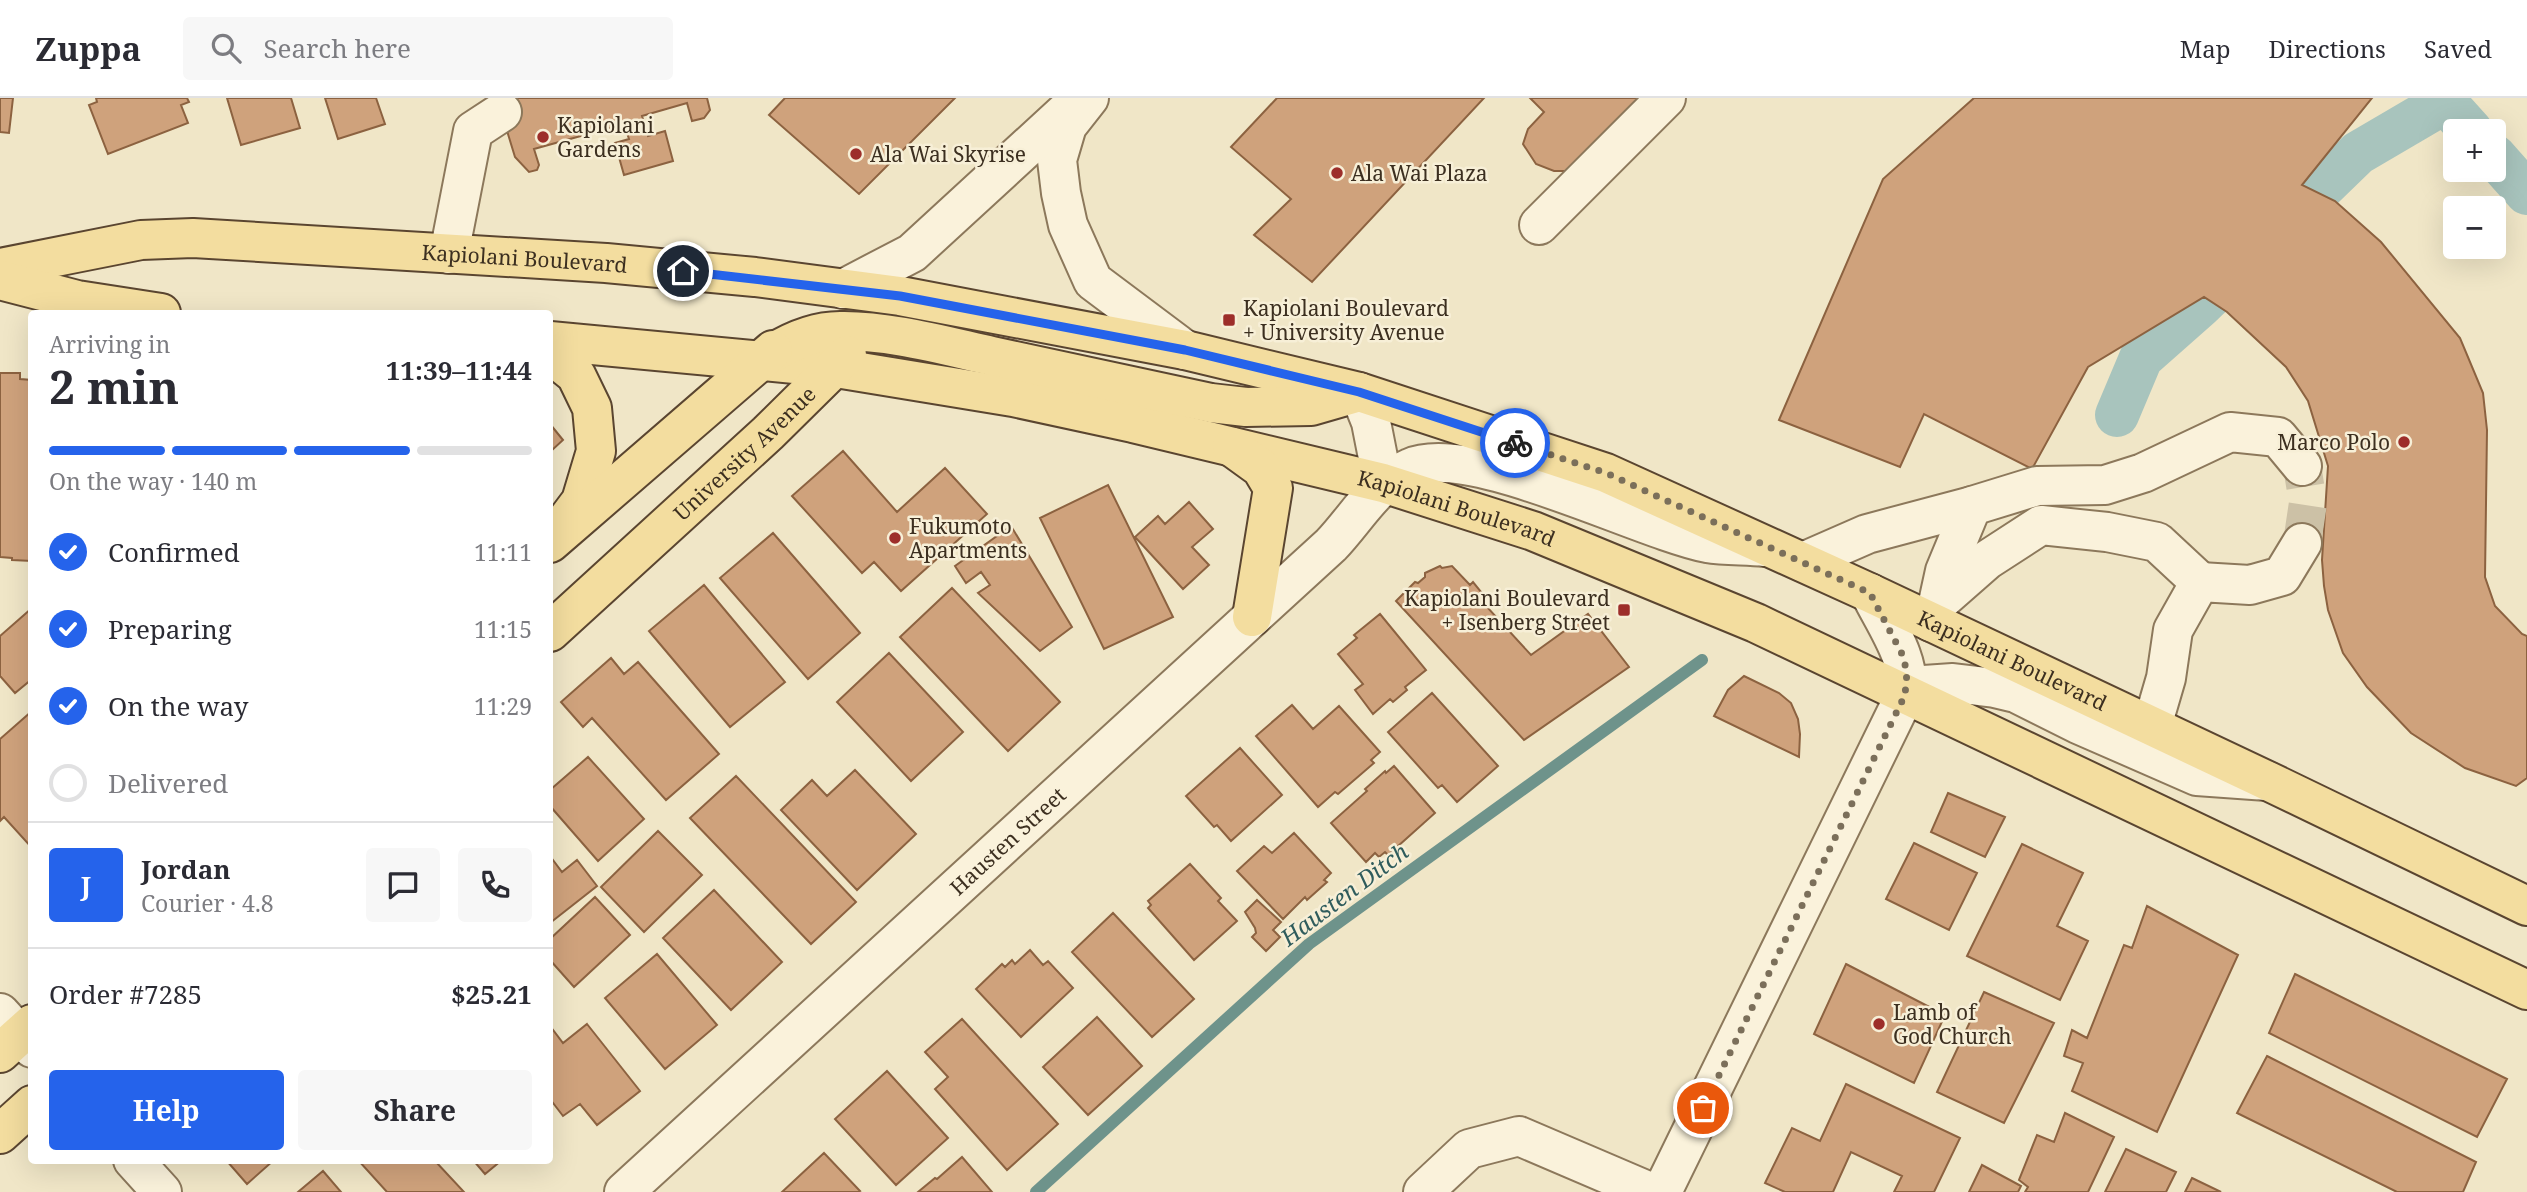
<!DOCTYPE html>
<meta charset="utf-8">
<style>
:root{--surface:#fff;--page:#f7f7f7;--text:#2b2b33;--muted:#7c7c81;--line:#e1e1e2;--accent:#2563eb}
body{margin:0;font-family:"Noto Serif",serif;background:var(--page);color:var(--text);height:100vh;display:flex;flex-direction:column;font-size:26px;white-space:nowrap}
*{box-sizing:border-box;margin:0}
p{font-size:23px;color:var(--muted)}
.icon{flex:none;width:38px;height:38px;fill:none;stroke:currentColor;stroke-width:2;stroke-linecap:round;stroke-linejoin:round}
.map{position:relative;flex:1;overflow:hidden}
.sheet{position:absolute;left:28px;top:212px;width:525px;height:854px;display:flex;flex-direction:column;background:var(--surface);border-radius:7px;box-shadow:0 7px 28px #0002}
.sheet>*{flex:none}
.tools{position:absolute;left:2443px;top:21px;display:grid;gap:14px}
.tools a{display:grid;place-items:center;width:63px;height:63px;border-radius:7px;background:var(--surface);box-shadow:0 7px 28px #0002;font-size:35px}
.pin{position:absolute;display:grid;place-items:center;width:60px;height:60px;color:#fff;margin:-30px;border:4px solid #fff;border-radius:50%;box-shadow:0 2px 7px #0007}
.courier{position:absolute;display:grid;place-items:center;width:70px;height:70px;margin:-35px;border:5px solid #2563eb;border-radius:50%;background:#fff;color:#222;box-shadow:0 2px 9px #0007}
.overview em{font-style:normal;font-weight:700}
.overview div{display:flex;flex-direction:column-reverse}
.overview{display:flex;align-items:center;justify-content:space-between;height:119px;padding:0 21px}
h1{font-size:46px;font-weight:700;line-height:52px}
.bar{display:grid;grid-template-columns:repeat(4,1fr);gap:10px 7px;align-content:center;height:84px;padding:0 21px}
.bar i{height:9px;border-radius:5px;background:var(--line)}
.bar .on{background:var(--accent)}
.bar p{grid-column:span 4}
.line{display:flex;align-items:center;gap:18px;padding:0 21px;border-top:2px solid var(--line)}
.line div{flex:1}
.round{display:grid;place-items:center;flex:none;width:74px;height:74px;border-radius:7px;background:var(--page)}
ol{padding:0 21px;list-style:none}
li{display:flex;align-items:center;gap:21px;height:77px}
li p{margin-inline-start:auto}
li .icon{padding:7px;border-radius:50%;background:var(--accent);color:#fff;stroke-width:4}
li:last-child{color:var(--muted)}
li i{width:38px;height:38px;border:4px solid var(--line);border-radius:50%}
.button{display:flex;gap:14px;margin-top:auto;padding:14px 21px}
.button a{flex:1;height:80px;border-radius:7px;background:var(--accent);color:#fff;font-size:28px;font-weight:700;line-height:80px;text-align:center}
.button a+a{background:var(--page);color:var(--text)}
header{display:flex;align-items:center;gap:42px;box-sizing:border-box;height:98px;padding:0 35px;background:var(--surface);border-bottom:2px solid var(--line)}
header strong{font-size:33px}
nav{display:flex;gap:38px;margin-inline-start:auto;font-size:24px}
.search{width:490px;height:63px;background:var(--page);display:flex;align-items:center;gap:18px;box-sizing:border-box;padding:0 24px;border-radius:7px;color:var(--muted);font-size:26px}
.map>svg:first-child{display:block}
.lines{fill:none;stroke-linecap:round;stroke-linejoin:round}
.stream{stroke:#6e938b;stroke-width:12}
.canal{stroke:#a8c4bd;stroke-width:44}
.building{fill:#cfa27c;stroke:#8c6240;stroke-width:2}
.minor-tunnel{stroke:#ccc1a6;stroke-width:38;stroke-dasharray:38 19;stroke-linecap:butt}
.minor-casing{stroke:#8c785b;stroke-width:42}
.major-casing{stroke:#5a4530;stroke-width:42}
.minor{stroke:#faf2db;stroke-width:38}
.major{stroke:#f3dd9f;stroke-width:38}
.done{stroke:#7b6f5a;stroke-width:7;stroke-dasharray:0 12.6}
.route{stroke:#2563eb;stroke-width:9}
.poi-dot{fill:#9d2e2a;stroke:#f7efd7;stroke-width:2.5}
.labels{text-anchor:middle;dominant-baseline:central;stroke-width:5;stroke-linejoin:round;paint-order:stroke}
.poi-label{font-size:21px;fill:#3c2f20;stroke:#f7efd7;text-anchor:start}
.street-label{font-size:21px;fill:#3c2f20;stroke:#f7efd7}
.water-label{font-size:23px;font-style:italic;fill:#2f5c5c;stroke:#f7efd7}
</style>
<header>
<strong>Zuppa</strong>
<div class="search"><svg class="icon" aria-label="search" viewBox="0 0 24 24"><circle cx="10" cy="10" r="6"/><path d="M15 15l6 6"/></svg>Search here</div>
<nav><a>Map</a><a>Directions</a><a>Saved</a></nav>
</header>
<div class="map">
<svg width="2527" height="1094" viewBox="0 0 2527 1094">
<rect width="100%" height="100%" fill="#f0e6c7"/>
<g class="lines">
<path class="stream" d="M1036,1094L1309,846L1702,562"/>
<path class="canal" d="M2494,58L2527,95
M2117,317L2141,260L2201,207L2358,55L2445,4L2471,33"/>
</g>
<path class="building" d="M0,0H13L9,35L0,34Z
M96,0H187L189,4L181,7L188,25L108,56L89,7L97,4Z
M227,0H291L300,30L241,47Z
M325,0H376L385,26L338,41Z
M497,0H707L710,12L704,20L692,23L687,5L642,18L648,38L665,33L673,63L624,77L615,45L629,41L624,26L534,51L539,67L537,72L529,74L515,59Z
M785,0H955L859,96L769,17Z
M1277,0H1484L1312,184L1254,137L1291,101L1231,49Z
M1530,0H1649L1568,73H1554L1536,66L1523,46L1528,31L1544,14Z
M1974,0H2372L2302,87L2335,103L2381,144L2460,240L2483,295L2487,332L2485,479L2495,508L2522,536L2527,538V680L2516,688L2465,670L2411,635L2367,589L2343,555L2328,512L2324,488L2322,462L2328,368L2308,303L2286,269L2227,214L2204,199L2088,269L2032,371L1924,316L1900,369L1779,322L1883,81Z
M0,275H20V281L32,282V463L12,462V460L0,459Z
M550,326L563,342L550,354Z
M843,353L897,414L945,370L987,416L901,493L874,464L862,475L792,398Z
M1108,387L1173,519L1104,551L1040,420Z
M1189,404L1213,431L1192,449L1209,467L1183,491L1135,439L1158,418L1165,426Z
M1011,428L1072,529L1040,553L978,495L990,487L981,474L966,485L955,468Z
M773,435L860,535L808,581L720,480Z
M1440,468L1442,470L1452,468L1470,487L1473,484L1490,505L1486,508L1531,557L1588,516L1629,569L1524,642L1396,503L1415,484L1418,485L1425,479V475Z
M704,487L785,584L730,629L649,533Z
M952,490L1060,604L1008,653L900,539Z
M32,510V581L15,595L0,578V538Z
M1380,516L1426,572L1405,589L1407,592L1393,604L1390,601L1373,616L1355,592L1363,586L1338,556L1357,540L1354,537Z
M889,555L963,634L911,683L837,604Z
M611,560L624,576L638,564L719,656L666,702L592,620L583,629L561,604Z
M1744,578L1779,595L1791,605L1798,621L1800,636L1799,659L1714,618L1728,592Z
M1432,595L1498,668L1457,704L1442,687L1438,690L1388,634Z
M1292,607L1313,631L1339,608L1380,654L1371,662L1374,665L1338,696L1335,694L1318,709L1256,638Z
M32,613V750L4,719L0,723V641Z
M1240,650L1282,697L1231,743L1217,727L1214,729L1186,698Z
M588,659L644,721L598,763L550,708V692Z
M1394,668L1435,715L1388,757L1385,754L1379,759L1375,755L1366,764L1331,725L1367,693L1365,691L1385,673L1386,675Z
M855,672L916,736L857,792L781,712L812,682L827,698Z
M736,678L856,804L811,846L690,720Z
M1948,695L2005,719L1985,759L1931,734Z
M658,733L702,777L644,834L601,789Z
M1294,735L1331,775L1324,782L1327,784L1307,802L1305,799L1283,821L1237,773L1264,748L1272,755Z
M1914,745L1977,775L1949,832L1886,801Z
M2022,746L2083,775L2057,828L2088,843L2060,902L1967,858Z
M550,758L562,774L577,762L597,788L550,825Z
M1190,766L1221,800L1218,803L1237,823L1194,862L1148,810L1151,807L1148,803Z
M714,792L782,864L731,912L663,840Z
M595,799L630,837L574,889L550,862V841Z
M1257,802L1281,824L1273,832L1280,839L1266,853L1252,839L1256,835L1255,830L1245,814Z
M2147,808L2238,857L2157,1034L2072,993L2083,965L2064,958L2072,932L2087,940L2124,847L2132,850Z
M1113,815L1194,901L1152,939L1072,854Z
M1030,852L1043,867L1048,863L1073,890L1021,939L976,891L1002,866L1005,869L1012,862L1015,866Z
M657,856L717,927L665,971L605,900Z
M1846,866L1945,917L1914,985L1814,936Z
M2295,876L2507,981L2477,1039L2269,935Z
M1984,894L2054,925L2004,1025L1937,994Z
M1097,919L1142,968L1088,1017L1043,969Z
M962,921L1058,1026L1007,1072L935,991L948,979L925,954Z
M587,926L640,993L597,1027L580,1006L563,1018L550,1001V928L563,945Z
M2267,958L2476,1064L2463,1094H2397L2237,1015Z
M887,973L948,1040L896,1087L835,1021Z
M1846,986L1960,1040L1934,1094H1894L1902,1078L1851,1054L1833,1094H1785L1765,1085L1792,1030L1820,1043Z
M2065,1015L2114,1039L2088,1094H2025L2028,1089L2019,1082L2037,1037L2054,1044Z
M2126,1051L2176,1074L2166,1094H2105Z
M824,1055L860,1093L858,1094H782Z
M962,1059L992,1094H918L935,1080L937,1081Z
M226,1062H274L247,1086Z
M358,1062H438L436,1064L464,1094H387Z
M473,1062H502L485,1076Z
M1982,1067L2021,1088L2018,1094H1969Z
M323,1073L341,1094H298Z
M2192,1080L2221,1094H2185Z"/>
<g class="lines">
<path class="minor-tunnel" d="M2302,445L2308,405L2302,368"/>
<g class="minor-casing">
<g id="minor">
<path d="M1089,0L1067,28L1057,62L1061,95L1068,127L1093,183L1185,252"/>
<path d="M1539,127L1666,0"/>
<path d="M449,156L473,33L502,14"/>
<path d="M843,191L912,155L1072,8"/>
<path d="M1359,294L1371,324L1383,385"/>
<path d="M1803,464L1867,436L1972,408"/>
<path d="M1938,505L1987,462L2041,427L2107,434L2157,444L2200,484"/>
<path d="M1931,524L1938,505L1945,473L1972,408L2037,388L2105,387L2143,375L2230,334L2278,339L2302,368"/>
<path d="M1905,597L1924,587L1953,585L1995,590L2016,595L2078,626L2197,678L2267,683"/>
<path d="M2152,628L2166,580L2173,532L2200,484L2250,487L2282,478L2302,445"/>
<path d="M0,915L32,950"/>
<path d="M133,1062L162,1094"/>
<path id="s1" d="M624,1094L1331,447C1356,421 1375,385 1410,370C1469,343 1638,431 1707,445C1726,448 1746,447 1765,449"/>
<path d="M1423,1094L1469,1051L1519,1038L1650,1094"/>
<path d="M1662,1094L1905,597C1914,565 1884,524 1870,495"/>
</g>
</g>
<g class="major-casing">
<g id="major">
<path id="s2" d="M0,170L141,142L193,140L606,165L755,179L900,198L1185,252L1359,294L1606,375L1870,495L2270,684L2527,808"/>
<path d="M0,182L77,202L161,215"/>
<path id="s3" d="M550,243L836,270L1013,299L1133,325L1383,385L1533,433L1756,525L2527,892"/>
<path d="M550,256L576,277L592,310L596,353L581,403L566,423"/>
<path d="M762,262C785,246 811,233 840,233C888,232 946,248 992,258C1065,273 1138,289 1211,305L1246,309L1311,308L1356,295"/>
<path d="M1232,349L1261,370L1273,390L1252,519"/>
<path d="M550,445L773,252"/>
<path id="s4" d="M550,534L768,335L847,257"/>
<path d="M0,955L32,926"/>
<path d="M0,1036L32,1007"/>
</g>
</g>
<use href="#minor" class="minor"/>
<use href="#major" class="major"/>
</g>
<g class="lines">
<path class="done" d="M1515,345L1606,375L1870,495L1902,556L1907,574L1905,597L1703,1010"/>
<path class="route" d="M683,173L900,198L1185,252L1359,294L1515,345"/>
</g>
<g class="poi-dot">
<circle cx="543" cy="39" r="7"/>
<circle cx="856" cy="56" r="7"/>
<circle cx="1337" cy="75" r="7"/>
<rect x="1222" y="215" width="14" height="14" rx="3.5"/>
<circle cx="2404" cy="344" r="7"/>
<circle cx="895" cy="440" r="7"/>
<rect x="1617" y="505" width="14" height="14" rx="3.5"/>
<circle cx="1879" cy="926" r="7"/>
</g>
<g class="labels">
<g class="poi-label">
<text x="557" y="27">Kapiolani<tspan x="557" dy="24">Gardens</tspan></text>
<text x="870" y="56">Ala Wai Skyrise</text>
<text x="1351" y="75">Ala Wai Plaza</text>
<text x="1243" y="210">Kapiolani Boulevard<tspan x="1243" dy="24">+ University Avenue</tspan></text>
<text x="2390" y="344" text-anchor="end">Marco Polo</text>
<text x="909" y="428">Fukumoto<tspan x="909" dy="24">Apartments</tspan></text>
<text x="1610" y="500" text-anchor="end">Kapiolani Boulevard<tspan x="1610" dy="24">+ Isenberg Street</tspan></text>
<text x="1893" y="914">Lamb of<tspan x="1893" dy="24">God Church</tspan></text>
</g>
<g class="street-label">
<text stroke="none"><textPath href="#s2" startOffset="528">Kapiolani Boulevard</textPath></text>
<text stroke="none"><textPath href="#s4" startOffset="264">University Avenue</textPath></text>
<text stroke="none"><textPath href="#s3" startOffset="924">Kapiolani Boulevard</textPath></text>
<text stroke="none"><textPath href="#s2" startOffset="2082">Kapiolani Boulevard</textPath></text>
<text stroke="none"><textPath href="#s1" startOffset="520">Hausten Street</textPath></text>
</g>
<g class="water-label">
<text transform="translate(1344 796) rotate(-37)">Hausten Ditch</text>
</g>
</g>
</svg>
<div class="tools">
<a>+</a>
<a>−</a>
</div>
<div class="pin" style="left:1703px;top:1010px;background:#ea580c"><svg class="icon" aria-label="bag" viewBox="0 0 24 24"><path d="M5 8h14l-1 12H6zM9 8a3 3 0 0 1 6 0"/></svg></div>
<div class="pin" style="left:683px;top:173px;background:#1f2937"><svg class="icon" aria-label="home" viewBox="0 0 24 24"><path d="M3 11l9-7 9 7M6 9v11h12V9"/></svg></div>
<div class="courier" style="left:1515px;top:345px"><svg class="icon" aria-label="bike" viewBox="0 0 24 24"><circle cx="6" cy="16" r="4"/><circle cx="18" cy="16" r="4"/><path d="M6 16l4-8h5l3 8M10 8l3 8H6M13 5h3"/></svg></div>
<section class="sheet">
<div class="overview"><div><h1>2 min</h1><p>Arriving in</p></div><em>11:39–11:44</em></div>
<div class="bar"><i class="on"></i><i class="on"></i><i class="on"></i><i></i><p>On the way · 140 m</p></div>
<ol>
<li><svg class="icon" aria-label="check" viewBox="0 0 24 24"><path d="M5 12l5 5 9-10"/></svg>Confirmed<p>11:11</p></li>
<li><svg class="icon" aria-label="check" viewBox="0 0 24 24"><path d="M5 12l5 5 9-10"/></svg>Preparing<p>11:15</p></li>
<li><svg class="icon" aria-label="check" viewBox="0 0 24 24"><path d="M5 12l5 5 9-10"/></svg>On the way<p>11:29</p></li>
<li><i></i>Delivered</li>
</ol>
<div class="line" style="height:126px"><b class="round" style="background:var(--accent);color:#fff">J</b><div><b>Jordan</b><p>Courier · 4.8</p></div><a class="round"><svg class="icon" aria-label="chat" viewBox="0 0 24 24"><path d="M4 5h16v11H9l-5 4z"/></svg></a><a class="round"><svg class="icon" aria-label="phone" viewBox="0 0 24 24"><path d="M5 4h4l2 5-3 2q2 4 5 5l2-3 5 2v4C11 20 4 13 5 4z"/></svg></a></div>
<div class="line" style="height:91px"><div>Order #7285</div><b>$25.21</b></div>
<div class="button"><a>Help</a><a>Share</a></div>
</section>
</div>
